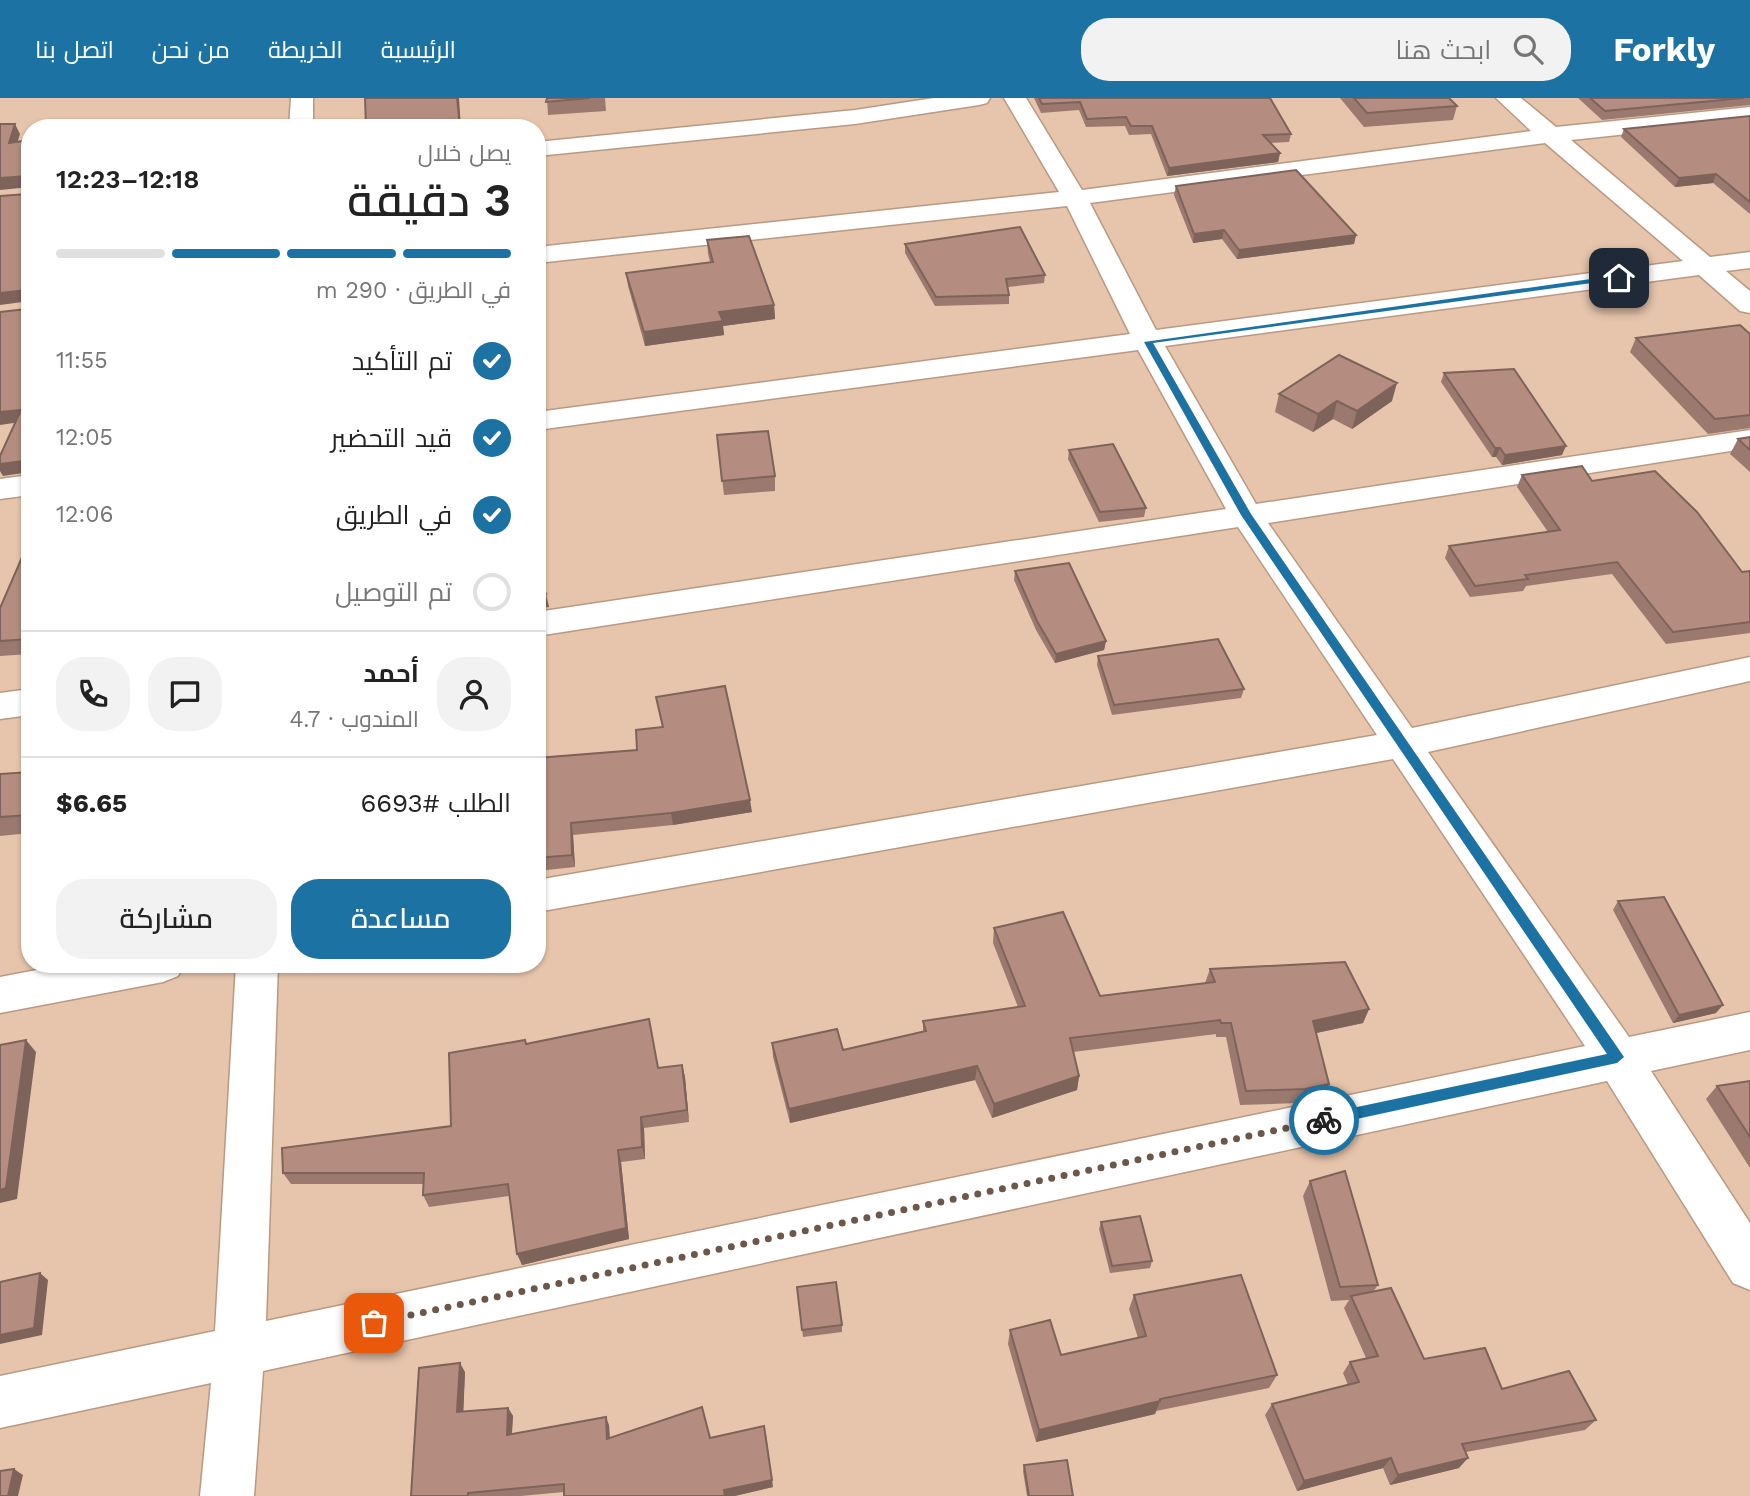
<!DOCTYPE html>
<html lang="ar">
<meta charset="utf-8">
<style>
:root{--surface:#fff;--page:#f2f2f2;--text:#222;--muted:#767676;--line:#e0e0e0;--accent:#1c72a2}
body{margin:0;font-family:"Work Sans",Cairo,sans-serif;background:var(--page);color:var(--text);direction:rtl;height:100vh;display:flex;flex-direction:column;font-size:26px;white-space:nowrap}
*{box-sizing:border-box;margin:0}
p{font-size:23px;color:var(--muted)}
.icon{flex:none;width:38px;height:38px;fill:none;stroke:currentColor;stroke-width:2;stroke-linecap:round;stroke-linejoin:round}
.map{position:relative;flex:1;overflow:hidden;direction:ltr}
.panel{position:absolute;left:21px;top:21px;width:525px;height:854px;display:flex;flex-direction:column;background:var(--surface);border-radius:28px;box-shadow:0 2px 5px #0004;direction:rtl}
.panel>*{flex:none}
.pin{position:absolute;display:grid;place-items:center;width:60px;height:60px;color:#fff;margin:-30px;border-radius:14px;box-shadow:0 4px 10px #0006}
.courier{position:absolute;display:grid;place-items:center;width:70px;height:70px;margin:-35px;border:5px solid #1c72a2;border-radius:50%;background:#fff;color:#222;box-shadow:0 2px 9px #0007}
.head em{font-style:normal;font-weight:600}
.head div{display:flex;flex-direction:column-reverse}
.head{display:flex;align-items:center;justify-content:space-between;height:119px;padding:0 35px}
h1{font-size:46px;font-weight:600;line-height:52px}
.bar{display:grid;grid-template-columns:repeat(4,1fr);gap:10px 7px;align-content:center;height:84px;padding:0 35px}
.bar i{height:9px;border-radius:5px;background:var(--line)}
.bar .selected{background:var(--accent)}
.bar p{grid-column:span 4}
.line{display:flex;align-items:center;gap:18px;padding:0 35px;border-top:2px solid var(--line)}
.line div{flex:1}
.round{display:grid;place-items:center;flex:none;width:74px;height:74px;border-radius:28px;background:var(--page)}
ol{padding:0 35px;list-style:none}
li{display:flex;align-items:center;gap:21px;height:77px}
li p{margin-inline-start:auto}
li .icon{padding:7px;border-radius:50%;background:var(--accent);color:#fff;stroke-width:4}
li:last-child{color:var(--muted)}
li i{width:38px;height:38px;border:4px solid var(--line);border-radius:50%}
.button{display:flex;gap:14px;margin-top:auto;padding:14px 35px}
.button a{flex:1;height:80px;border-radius:28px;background:var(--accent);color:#fff;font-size:28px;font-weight:600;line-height:80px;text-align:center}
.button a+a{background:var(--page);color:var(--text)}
header{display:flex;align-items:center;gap:42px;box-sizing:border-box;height:98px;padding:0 35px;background:var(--accent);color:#fff}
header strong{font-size:33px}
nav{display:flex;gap:38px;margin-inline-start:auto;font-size:24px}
.search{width:490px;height:63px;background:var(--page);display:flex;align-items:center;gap:18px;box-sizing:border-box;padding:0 24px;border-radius:28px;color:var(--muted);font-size:26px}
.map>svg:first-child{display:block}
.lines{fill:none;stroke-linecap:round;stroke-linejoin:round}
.street-casing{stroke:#b99981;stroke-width:3}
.street{fill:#fff;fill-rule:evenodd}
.wall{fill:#9b796e}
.shaded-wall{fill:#7e635a}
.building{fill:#b48d80;stroke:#7e635a;stroke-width:2}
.route{fill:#1c72a2}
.done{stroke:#6c5749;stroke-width:7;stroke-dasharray:0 12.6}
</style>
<header>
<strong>Forkly</strong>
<div class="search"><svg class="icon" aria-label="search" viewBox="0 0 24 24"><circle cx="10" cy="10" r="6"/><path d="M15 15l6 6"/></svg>ابحث هنا</div>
<nav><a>الرئيسية</a><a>الخريطة</a><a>من نحن</a><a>اتصل بنا</a></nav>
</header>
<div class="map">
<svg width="1750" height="1398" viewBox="0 0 1750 1398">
<rect width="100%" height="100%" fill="#e7c5ac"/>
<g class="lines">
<g class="street-casing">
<path id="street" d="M291,0H313V30H289Z
M934,0H990L987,5L979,7L855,26L537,58V44L855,12Z
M1004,0H1026L1082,92L1531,33L1496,0H1521L1556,29L1750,9V23L1571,42L1710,159L1750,154V170L1726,173L1750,193V215L1740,213L1699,177L1165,248L1256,406L1750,332V350L1268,425L1412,630L1750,559V583L1428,654L1629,939L1750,914V952L1651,973L1750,1125V1192L1733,1185L1607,983L263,1273L254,1398H200L211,1285L0,1330V1278L215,1233L236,866H278L266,1223L1585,948L1393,661L537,814V782L1377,637L1238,429L537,538V514L1226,411L1138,252L537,332V314L1130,236L1067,108L537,165V149L1059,94ZM1545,45L1683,163L1156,232L1090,105Z
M30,377V397L0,401V381Z
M30,591V617L0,621V595Z
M68,866H184L178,878L163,884L0,915V879Z"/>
</g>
<use href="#street" class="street"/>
</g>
<path class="wall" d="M547,0H605L606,13L548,17Z
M1034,0H1270L1291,36L1289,44L1270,45L1280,55L1278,64L1167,78L1151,36L1129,37L1125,28L1086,29L1079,12L1041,15Z
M1340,0H1449L1457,8L1453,22L1364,29Z
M1578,0H1750V7L1602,22Z
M1750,18V116L1713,85L1675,89L1621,39L1624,31Z
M1176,88L1356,137L1354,146L1237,161L1222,141L1193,145L1174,97Z
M707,142L774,207L775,221L723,228L724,237L645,248L628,188L626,175L710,164L708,156Z
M905,146L1045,177L1044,185L1008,189L1009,197V206L935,208L905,155Z
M1750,236V330L1708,336L1630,254L1636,240Z
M1444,275L1562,357L1502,367L1496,359H1492L1441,284Z
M1279,296L1392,303L1352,331L1333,321L1313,334L1275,314Z
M717,337L775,378V393L724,397Z
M1750,339V374L1730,356L1738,341Z
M1069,352L1146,410L1144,419L1099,424L1068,361Z
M1522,377L1592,383L1742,474L1750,473V535L1666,546L1612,476L1526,488L1523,493L1470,499L1445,460L1449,448L1548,434L1517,389Z
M30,441V556L0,558V510Z
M1015,473L1106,543L1104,552L1055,565L1036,532L1014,482Z
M1098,558L1244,591L1241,600L1112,617L1097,567Z
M656,599L752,714L673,727L573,737L575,769L537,773V660L637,652L662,629Z
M30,674V735L0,738V676Z
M1618,803L1716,915L1673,925L1613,812Z
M994,830L1100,898L1205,885L1210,871L1369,911L1363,925L1316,935L1329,986L1323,1000L1299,1005L1240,1007L1226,939H1216V936L1073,954L1079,978L1077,992L992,1020L975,982L790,1025L773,959L772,945L843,952L923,934V923L1018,909L993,845Z
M525,942L527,946L659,970L682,967L685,979L689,1024L644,1030L645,1061L621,1064L629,1141L522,1167L509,1098L429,1109L423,1097V1086H291L283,1075L451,1028Z
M1750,983V1070L1706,1001L1717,988Z
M1310,1083L1378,1187L1373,1194L1424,1261L1502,1291L1596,1322L1585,1332L1466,1354L1459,1370L1390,1387L1383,1370L1297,1393L1265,1317L1272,1306L1348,1287L1343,1275L1350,1264L1366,1260L1344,1210L1349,1202L1331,1203L1303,1098Z
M1101,1124L1152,1163L1150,1170L1110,1175L1099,1131Z
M797,1189L842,1227V1234L803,1239Z
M1134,1197L1277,1277L1269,1290L1156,1313L1155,1316L1036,1344L1008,1246L1010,1232L1061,1257L1138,1240L1129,1211Z
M465,1274L463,1314L508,1310L513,1318L512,1336L609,1327L610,1340H710L773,1389L735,1398H564V1394L521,1398H411Z
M1024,1367L1073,1398H1027L1023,1373Z"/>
<path class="shaded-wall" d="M457,0H459L461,30H460Z
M15,26L20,36L14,55L9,45Z
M1280,55L1278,64L1167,78L1169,70Z
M1716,76L1713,85L1675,89L1679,80Z
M27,78L30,89L0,92V80Z
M1224,132L1222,141L1193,145L1194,136Z
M1356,137L1354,146L1237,161L1239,152Z
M26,192L30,203L0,207V195Z
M774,207L775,221L723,228L724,237L645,248L644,234L719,214Z
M1397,285L1392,303L1352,331L1357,313Z
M1337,303L1333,321L1313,334L1318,316Z
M21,312L27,323L0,327V314Z
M1566,348L1562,357L1502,367L1505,357Z
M1495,350H1500L1496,359H1492Z
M30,354V374L3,378L0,373V366Z
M546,496L549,509L537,511V497Z
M1106,543L1104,552L1055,565L1056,556Z
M750,702L752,714L673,727L671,715Z
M571,725L573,737L575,769L572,757Z
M1723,907L1716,915L1673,925L1679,917Z
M1369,911L1363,925L1307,937L1313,923Z
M26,942L36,954L17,1101L0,1105V1092Z
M682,967L685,979L689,1024L687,1012Z
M977,968L975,982L790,1025L789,1011Z
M1079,978L1077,992L992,1020L994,1006Z
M1329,986L1323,1000L1299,1005L1305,991Z
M641,1019L644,1030L645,1061L642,1049Z
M618,1052L621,1064L629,1141L522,1167L517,1156Z
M40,1175L48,1182L42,1237L0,1246V1237Z
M460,1265L465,1274L463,1322L457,1314Z
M1160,1303L1155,1316L1036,1344L1039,1332Z
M508,1310L513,1318L511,1345L507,1337Z
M606,1319L609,1327L610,1349L607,1341Z
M766,1336L773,1389L734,1398H725L724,1392Z
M1391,1360L1383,1370L1297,1393L1304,1383Z
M1468,1360L1459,1370L1390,1387L1398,1377Z
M14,1371L23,1377L18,1398H8Z"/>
<path class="building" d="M365,0H457L460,30H366Z
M547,0H590L546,4Z
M1039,0H1270L1291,36L1263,37L1280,55L1169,70L1152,28H1131L1126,19L1087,21L1080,4L1042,6Z
M1354,0H1449L1457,8L1367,15Z
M1590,0H1744L1605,13Z
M1750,18V104L1716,76L1679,80L1624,31Z
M174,25L172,30H111L112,28Z
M0,26H15L9,45L30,42V354L24,363L0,366V358L21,312L0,314V214L26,211V192L0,195V98L27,96V78L0,80Z
M1296,72L1356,137L1239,152L1224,132L1194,136L1176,88Z
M1020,129L1045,177L1006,181L1009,197L936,199L905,146Z
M749,138L774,207L719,214L723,223L644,234L626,175L713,164L707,142Z
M1740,227L1750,236V317L1715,321L1636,240Z
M1339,257L1397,285L1357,313L1337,303L1318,316L1279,296Z
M1514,271L1566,348L1505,357L1500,350H1495L1444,275Z
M768,333L775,378L722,383L717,337Z
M1750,339V352L1738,341Z
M1113,346L1146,410L1100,414L1069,352Z
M1582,368L1592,383L1655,373L1697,414L1742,474L1750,473V524L1673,534L1617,464L1525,477L1528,481L1475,488L1449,448L1560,432L1522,377Z
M30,441V541L0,543V510Z
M1069,465L1106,543L1056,556L1037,523L1015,473Z
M537,476L546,496L537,497Z
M1218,541L1244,591L1114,607L1098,558Z
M725,588L750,702L671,715L571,725L572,757L537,760V660L637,652L636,632L663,629L656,599Z
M30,674V717L0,719V676Z
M1664,799L1723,907L1679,917L1618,803Z
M1063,814L1100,898L1215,884L1210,871L1345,864L1369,911L1313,923L1329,986L1305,991L1246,993L1231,925H1221L1220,922L1070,940L1079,978L994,1006L977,968L789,1011L772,945L837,931L843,952L926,933L923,923L1025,908L994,830Z
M649,921L658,970L682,967L687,1012L641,1019L642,1049L618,1052L626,1130L517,1156L508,1086L423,1097L424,1075H283L282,1050L451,1028L449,955L525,942L526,946Z
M26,942L6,1090L0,1092V947Z
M1750,983V1039L1717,988Z
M1345,1073L1378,1187L1340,1189L1310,1083Z
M1140,1118L1152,1163L1112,1168L1101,1124Z
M40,1175L34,1230L0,1237V1184Z
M1241,1177L1277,1277L1160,1301V1303L1039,1332L1010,1232L1050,1222L1061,1257L1146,1238L1134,1197Z
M836,1184L842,1227L802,1232L797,1189Z
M1391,1190L1424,1261L1485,1250L1502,1291L1569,1273L1596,1322L1462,1346L1468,1360L1398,1377L1391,1360L1304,1383L1272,1306L1359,1284L1350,1264L1378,1258L1351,1198Z
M460,1265L457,1314L508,1310L507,1337L606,1319L607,1341L702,1309L710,1340L764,1328L772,1382L724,1392L725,1398H564V1386L468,1395V1398H411L419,1270Z
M1067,1362L1073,1398H1029L1024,1367Z
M14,1371L8,1398H0V1373Z"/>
<path class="route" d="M1619,177L1621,181L1153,245L1251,416L1624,959L1617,965L1324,1028L1317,1022L1324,1016L1607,956L1241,417L1144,244Z"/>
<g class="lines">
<path class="done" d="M374,1225L1324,1022"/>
</g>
</svg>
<div class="pin" style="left:374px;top:1225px;background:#ea580c"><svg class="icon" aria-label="bag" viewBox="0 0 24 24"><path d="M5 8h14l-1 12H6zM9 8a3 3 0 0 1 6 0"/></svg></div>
<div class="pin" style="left:1619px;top:180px;background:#1f2937"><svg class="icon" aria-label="home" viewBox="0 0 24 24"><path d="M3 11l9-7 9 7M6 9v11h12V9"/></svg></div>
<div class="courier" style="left:1324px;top:1022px"><svg class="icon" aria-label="bike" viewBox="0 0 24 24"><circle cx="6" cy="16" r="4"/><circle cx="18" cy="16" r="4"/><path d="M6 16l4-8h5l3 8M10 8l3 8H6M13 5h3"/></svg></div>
<section class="panel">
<div class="head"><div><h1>3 دقيقة</h1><p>يصل خلال</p></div><em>12:18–12:23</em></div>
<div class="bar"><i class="selected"></i><i class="selected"></i><i class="selected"></i><i></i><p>في الطريق · 290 m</p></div>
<ol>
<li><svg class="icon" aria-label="check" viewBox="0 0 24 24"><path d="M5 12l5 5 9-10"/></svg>تم التأكيد<p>11:55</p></li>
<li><svg class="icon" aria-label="check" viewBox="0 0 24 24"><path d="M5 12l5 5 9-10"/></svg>قيد التحضير<p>12:05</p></li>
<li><svg class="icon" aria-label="check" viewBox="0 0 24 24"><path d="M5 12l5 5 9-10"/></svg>في الطريق<p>12:06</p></li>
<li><i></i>تم التوصيل</li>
</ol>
<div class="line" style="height:126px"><a class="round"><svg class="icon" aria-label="person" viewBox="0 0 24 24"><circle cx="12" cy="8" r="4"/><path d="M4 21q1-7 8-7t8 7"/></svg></a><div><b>أحمد</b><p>المندوب · 4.7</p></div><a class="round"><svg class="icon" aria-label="chat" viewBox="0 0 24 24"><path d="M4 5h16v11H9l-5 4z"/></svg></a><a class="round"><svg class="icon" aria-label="phone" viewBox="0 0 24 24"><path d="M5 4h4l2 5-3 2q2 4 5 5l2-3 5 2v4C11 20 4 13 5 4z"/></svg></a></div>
<div class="line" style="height:91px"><div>الطلب #6693</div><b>$6.65</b></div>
<div class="button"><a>مساعدة</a><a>مشاركة</a></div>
</section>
</div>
